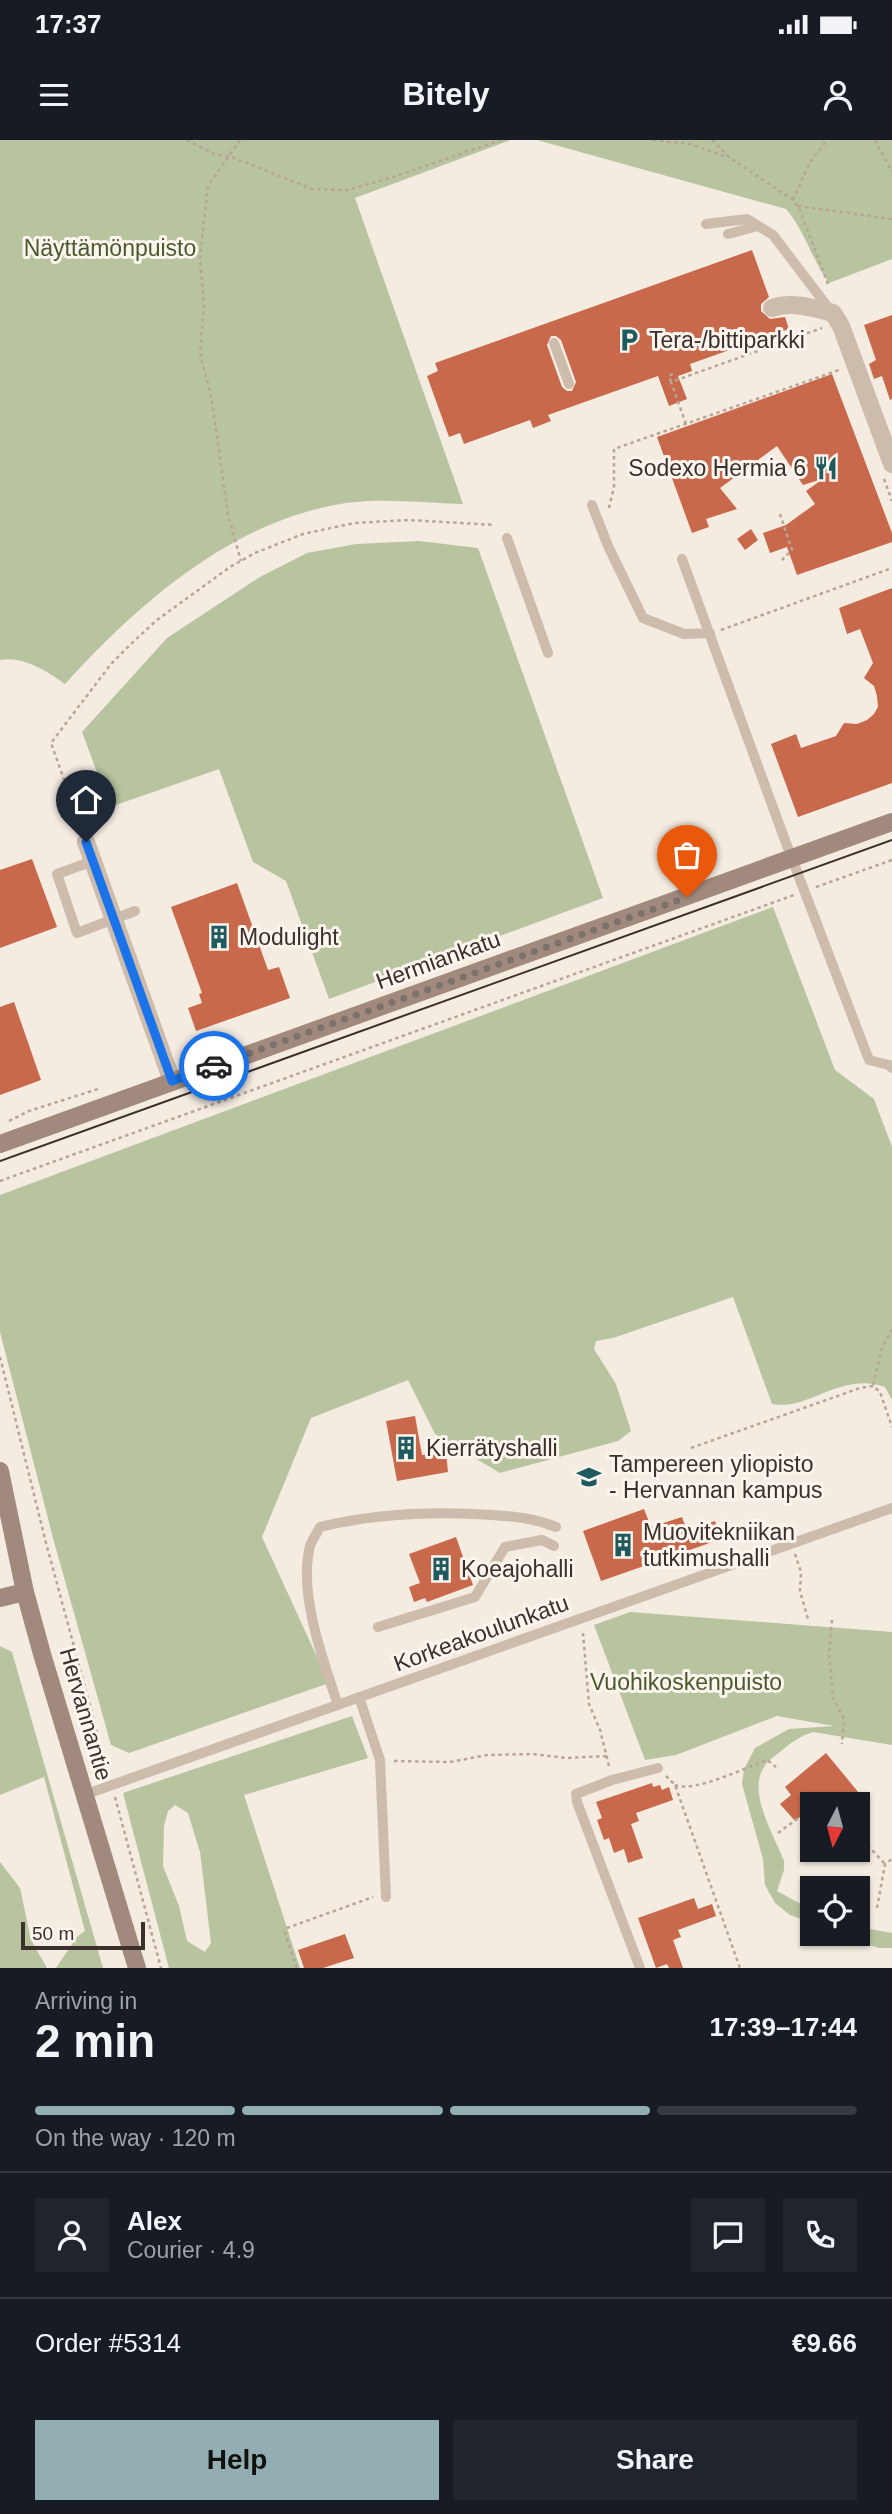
<!DOCTYPE html>
<meta charset="utf-8">
<style>
:root{--surface:#171b24;--page:#20242c;--text:#f1f3f6;--muted:#9ea1a6;--line:#363941;--accent:#92aeb2}
body{margin:0;font-family:Arial,sans-serif;background:var(--page);color:var(--text);height:100vh;display:flex;flex-direction:column;font-size:26px;white-space:nowrap}
*{box-sizing:border-box;margin:0}
p{font-size:23px;color:var(--muted)}
.icon{flex:none;width:38px;height:38px;fill:none;stroke:currentColor;stroke-width:2;stroke-linecap:round;stroke-linejoin:round}
.map{position:relative;height:1828px;overflow:hidden}
.sheet{display:flex;flex-direction:column;background:var(--surface);flex:1}
.sheet>*{flex:none}
.needle{width:46px;rotate:186deg}
.buttons{position:absolute;left:800px;top:1652px;display:grid;gap:14px}
.buttons a{display:grid;place-items:center;width:70px;height:70px;border-radius:0px;background:var(--surface);box-shadow:0 2px 5px #0004;font-size:35px}
.scale{position:absolute;left:21px;bottom:18px;width:124px;box-sizing:border-box;padding-left:7px;border:4px solid #3b302b;border-top:0;font-size:19px;line-height:24px;white-space:nowrap;color:#3b302b;-webkit-text-stroke:5px #fbf5ee;paint-order:stroke}
.pin{position:absolute;display:grid;place-items:center;width:60px;height:60px;color:#fff;margin:-72px -30px;border-radius:50% 50% 50% 0;rotate:-45deg;box-shadow:0 0 7px #0007}
.pin .icon{rotate:45deg}
.courier{position:absolute;display:grid;place-items:center;width:70px;height:70px;margin:-35px;border:5px solid #1a73e8;border-radius:50%;background:#fff;color:#222;box-shadow:0 2px 9px #0007}
.summary em{font-style:normal;font-weight:600}
.summary div{display:flex;flex-direction:column-reverse}
.summary{display:flex;align-items:center;justify-content:space-between;height:119px;padding:0 35px}
h1{font-size:46px;font-weight:600;line-height:52px}
.bar{display:grid;grid-template-columns:repeat(4,1fr);gap:10px 7px;align-content:center;height:84px;padding:0 35px}
.bar i{height:9px;border-radius:5px;background:var(--line)}
.bar .selected{background:var(--accent)}
.bar p{grid-column:span 4}
.line{display:flex;align-items:center;gap:18px;padding:0 35px;border-top:2px solid var(--line)}
.line div{flex:1}
.round{display:grid;place-items:center;flex:none;width:74px;height:74px;border-radius:0px;background:var(--page)}
.cta{display:flex;gap:14px;margin-top:auto;padding:14px 35px}
.cta a{flex:1;height:80px;border-radius:0px;background:var(--accent);color:#111;font-size:28px;font-weight:600;line-height:80px;text-align:center}
.cta a+a{background:var(--page);color:var(--text)}
.status{display:flex;justify-content:space-between;align-items:center;height:49px;padding:0 35px;background:var(--surface);direction:ltr}
.status svg{height:19px;fill:currentColor}
header{display:flex;justify-content:space-between;align-items:center;height:91px;padding:0 35px;background:var(--surface);font-size:32px;font-weight:600}
.map>svg:first-child{display:block}
.green{fill:#b8c4a0;fill-rule:evenodd}
.building{fill:#c8694b;fill-rule:evenodd}
.lines{fill:none;stroke-linecap:round;stroke-linejoin:round}
.path{stroke:#b9a596;stroke-width:2.5;stroke-dasharray:3.5 3.5;stroke-linecap:butt}
.lane{stroke:#cdbbac;stroke-width:10}
.street{stroke:#cdbbac;stroke-width:18}
.secondary{stroke:#a18a7d;stroke-width:18}
.tram{stroke:#3b302b;stroke-width:2}
.done{stroke:#7c716b;stroke-width:7;stroke-dasharray:0 12.6}
.route{stroke:#1a73e8;stroke-width:9}
.labels{text-anchor:middle;dominant-baseline:central;stroke-width:6;stroke-linejoin:round;paint-order:stroke}
.park-label{font-size:23px;fill:#4a5a2e;stroke:#fbf5ee}
.poi-label{font-size:23px;fill:#3b302b;stroke:#fbf5ee;text-anchor:start}
.street-label{font-size:23px;fill:#3b302b;stroke:#fbf5ee}
</style>
<div class="status"><b>17:37</b><svg viewBox="0 0 49 12"><path d="M0 12V9h3v3zM5 12V6h3v6zM10 12V3h3v9zM15 12V0h3v12zM26 1h20v11H26zM47 4h2v5h-2z"/></svg></div>
<header><svg class="icon" aria-label="menu" viewBox="0 0 24 24"><path d="M4 6h16M4 12h16M4 18h16"/></svg>Bitely<svg class="icon" aria-label="person" viewBox="0 0 24 24"><circle cx="12" cy="8" r="4"/><path d="M4 21q1-7 8-7t8 7"/></svg></header>
<div class="map">
<svg width="892" height="1828" viewBox="0 0 892 1828">
<rect width="100%" height="100%" fill="#f4ebe1"/>
<path class="green" d="M0,0H511L355,58L463,364C424,363 384,358 346,363C233,380 139,463 65,544C46,531 24,516 0,520Z
M537,0H892V119L829,143C812,120 805,91 786,69Z
M419,401L478,408L603,758L329,859L286,741L253,722L219,629L110,667L82,592L167,498L260,437L307,413L356,404Z
M773,767L835,930L874,959L892,1007V1260L885,1247C840,1231 810,1271 772,1264L733,1157L613,1198L596,1201L594,1209L616,1244L631,1291L618,1301L500,1333L435,1294L408,1240L311,1278L262,1397L329,1543L129,1613L111,1605L53,1398L0,1192V1055Z
M630,1472L892,1492V1605L813,1592C800,1596 790,1603 780,1612C775,1616 767,1621 764,1627C747,1652 774,1695 784,1721V1730L777,1751L812,1770V1783L790,1775L775,1763L765,1745L763,1719L742,1644L744,1629L755,1608L789,1589L834,1586L777,1576L676,1615L645,1620L594,1485Z
M0,1506L12,1512L103,1828H56L77,1797L85,1791L44,1637L0,1655Z
M352,1576L368,1618L244,1655L300,1828H169L123,1653ZM175,1665L188,1673L200,1712L211,1803L205,1812L187,1801L179,1766L163,1726L164,1686L168,1671Z
M0,1722L20,1748L31,1800L47,1828H0Z
M858,1787L892,1793V1808H879L835,1794H858Z"/>
<path class="building" d="M752,110L769,157L761,164V171L770,179L785,177L789,189L690,224L692,231L678,236L687,259L669,266L658,236L548,275L551,281L533,288L530,280L464,304L460,293L449,297L427,236L438,231L435,223ZM551,196H556L561,200L576,242L572,251H567L562,247L547,205Z
M892,175V259L890,260L882,236L874,239L869,224L876,220L864,185Z
M832,234L892,393V402L797,435L787,407L770,413L763,393L786,385L815,364L806,351L820,341L819,340L803,345L777,306L720,348L737,369L706,379L709,387L692,393L657,297Z
M751,389L758,400L745,410L737,399Z
M892,448V643L798,677L771,604L796,594L801,608L836,596L844,583L857,584L867,580L874,574L878,567L877,556L874,546L864,538L873,523L860,489L847,494L839,468Z
M32,719L57,787L0,808V730Z
M237,743L268,830L279,827L290,858L196,891L188,868L202,863L199,854L202,853L171,767Z
M14,862L41,940L0,955V867Z
M415,1276L422,1315L446,1312L448,1332L397,1341L386,1281Z
M644,1369L651,1387L682,1377L687,1391L715,1381L721,1399L601,1441L583,1391Z
M456,1397L473,1445L427,1462L425,1458L414,1462L409,1447L420,1443L409,1414Z
M826,1613L868,1664H836L828,1654L812,1664V1667L795,1681L780,1664L791,1655L785,1647Z
M652,1643L653,1647L660,1645L662,1650L669,1647L673,1660L636,1673L639,1681L631,1684L643,1718L628,1723L624,1709L614,1713L609,1698L604,1700L597,1680L602,1678L596,1662Z
M694,1758L698,1769L712,1764L716,1776L678,1790L681,1797L673,1800L683,1828H669L667,1824L656,1828L638,1778Z
M345,1794L354,1818L323,1828H304L298,1810Z"/>
<g class="lines">
<path class="path" d="M187,0L216,15L229,16L312,49L347,50L390,38L501,0
M240,0L208,46L200,118L204,165L200,213L212,261L228,375L241,421
M653,0L690,4L727,17
M712,0L730,18L793,60L798,66L828,144
M875,0L892,32
M793,60L809,24L827,0
M798,66L892,79
M671,242L669,236L673,234
M686,284L671,242L822,188
M884,339L892,361
M609,368L614,347V309L839,230
M780,374L792,410L782,420
M721,490L892,428
M81,687L51,603L111,524L134,501L157,480L230,427L255,413L303,394L354,383L408,380L495,385
M816,747L892,720
M9,981L29,971L98,949
M0,1041L794,755
M0,1217L45,1399L108,1633
M873,1245L882,1208L892,1189
M691,1308L860,1248L873,1246L880,1252L892,1287
M795,1414L801,1432L800,1451L808,1479
M832,1480L829,1513L833,1558L844,1579L842,1604
M583,1493L589,1564L600,1590L609,1626
M394,1621L450,1622L487,1615L533,1614L566,1618L607,1616
M666,1636L675,1645L740,1828
M675,1645C695,1653 746,1627 767,1620L776,1627
M115,1657L161,1828
M778,1693L812,1668
M858,1695L885,1724
M877,1768L885,1724L892,1719
M297,1828L285,1793L287,1788L373,1757"/>
<path class="lane" d="M706,84L747,79L773,95L830,170
M728,94L758,86
M554,203L569,244
M592,365L608,406L643,478L684,494L710,493
M507,398L548,513
M682,419L786,703L869,920L889,925L892,928
M93,721L57,734L77,793L135,771
M378,1487L475,1457L505,1407L542,1400L554,1406
M359,1557L380,1620L386,1757
M338,1565C323,1520 298,1453 310,1406C312,1400 317,1393 320,1387C377,1373 435,1371 493,1375C516,1377 534,1378 556,1387
M84,1655L892,1368
M640,1828L577,1662L576,1654L612,1640L658,1628"/>
<path class="street" d="M772,168C793,161 813,168 833,173L841,186L892,324
M86,702L172,941"/>
<path class="secondary" d="M0,1004L892,682
M0,1331L25,1452L42,1514L137,1828
M0,1458L25,1452"/>
<path class="tram" d="M0,1021L892,700"/>
</g>
<g class="lines">
<path class="done" d="M214,926L687,757"/>
<path class="route" d="M86,702L172,941L214,926"/>
</g>
<defs>
<g id="parking-bare" transform="scale(1.89)"><path d="M-3.5-5.5H1a3.5 3.5 0 0 1 0 7H-1V5.5H-3.5ZM-1-3.4V-.6H.8a1.4 1.4 0 0 0 0-2.8Z" fill="#1f5a5e" stroke="#fbf5ee" stroke-width="2.5" paint-order="stroke"/></g>
<g id="restaurant-bare" transform="scale(1.89)"><path d="M-5-6h1v4h1v-4h1v4h1v-4h1v5L-1.5 .5V6h-2V.5L-5-1ZM5-6V6H3V1.5H1.5Q1.5-4 5-6Z" fill="#1f5a5e" stroke="#fbf5ee" stroke-width="2.5" paint-order="stroke"/></g>
<g id="building-bare" transform="scale(1.89)"><path d="M-4-6H4V6H1V3H-1V6H-4ZM-2.5-4.3h1.7v1.8h-1.7ZM.8-4.3h1.7v1.8H.8ZM-2.5-1h1.7V.8h-1.7ZM.8-1h1.7V.8H.8Z" fill="#1f5a5e" stroke="#fbf5ee" stroke-width="2.5" paint-order="stroke"/></g>
<g id="university-bare" transform="scale(1.89)"><path d="M0-5L7-2L0 1L-7-2ZM-4 1L0 2.5L4 1V4Q0 6-4 4Z" fill="#1f5a5e" stroke="#fbf5ee" stroke-width="2.5" paint-order="stroke"/></g>
</defs>
<g fill-rule="evenodd">
<use href="#parking-bare" x="629" y="200"/>
<use href="#restaurant-bare" x="826" y="328"/>
<use href="#building-bare" x="219" y="797"/>
<use href="#building-bare" x="406" y="1308"/>
<use href="#university-bare" x="589" y="1337"/>
<use href="#building-bare" x="623" y="1405"/>
<use href="#building-bare" x="441" y="1429"/>
</g>
<g class="labels">
<g class="park-label">
<text x="110" y="108">Näyttämönpuisto</text>
<text x="686" y="1542">Vuohikoskenpuisto</text>
</g>
<g class="poi-label">
<text x="649" y="200">Tera-/bittiparkki</text>
<text x="806" y="328" text-anchor="end">Sodexo Hermia 6</text>
<text x="239" y="797">Modulight</text>
<text x="426" y="1308">Kierrätyshalli</text>
<text x="609" y="1324">Tampereen yliopisto<tspan x="609" dy="26">- Hervannan kampus</tspan></text>
<text x="643" y="1392">Muovitekniikan<tspan x="643" dy="26">tutkimushalli</tspan></text>
<text x="461" y="1429">Koeajohalli</text>
</g>
<g class="street-label">
<text transform="translate(438 820) rotate(-20)">Hermiankatu</text>
<text transform="translate(481 1493) rotate(-20)">Korkeakoulunkatu</text>
<text transform="translate(86 1574) rotate(74)">Hervannantie</text>
</g>
</g>
</svg>
<div class="buttons">
<a><svg class="needle" viewBox="-14 -14 28 28"><path d="M0-13l5 13h-10z" fill="#e53935"/><path d="M0 13l5-13h-10z" fill="#9ea1a6"/></svg></a>
<a><svg class="icon" aria-label="locate" viewBox="0 0 24 24"><circle cx="12" cy="12" r="6"/><path d="M12 2v4M12 18v4M2 12h4M18 12h4"/></svg></a>
</div>
<div class="scale">50 m</div>
<div class="pin" style="left:687px;top:757px;background:#ea580c"><svg class="icon" aria-label="bag" viewBox="0 0 24 24"><path d="M5 8h14l-1 12H6zM9 8a3 3 0 0 1 6 0"/></svg></div>
<div class="pin" style="left:86px;top:702px;background:#1f2937"><svg class="icon" aria-label="home" viewBox="0 0 24 24"><path d="M3 11l9-7 9 7M6 9v11h12V9"/></svg></div>
<div class="courier" style="left:214px;top:926px"><svg class="icon" aria-label="car" viewBox="0 0 24 24"><path d="M5 17H2v-5l4-1 3-4h7l3 4 3 1v5h-3M9 17h6M6 11h13"/><circle cx="7" cy="17" r="2"/><circle cx="17" cy="17" r="2"/></svg></div>
</div>
<section class="sheet">
<div class="summary"><div><h1>2 min</h1><p>Arriving in</p></div><em>17:39–17:44</em></div>
<div class="bar"><i class="selected"></i><i class="selected"></i><i class="selected"></i><i></i><p>On the way · 120 m</p></div>
<div class="line" style="height:126px"><a class="round"><svg class="icon" aria-label="person" viewBox="0 0 24 24"><circle cx="12" cy="8" r="4"/><path d="M4 21q1-7 8-7t8 7"/></svg></a><div><b>Alex</b><p>Courier · 4.9</p></div><a class="round"><svg class="icon" aria-label="chat" viewBox="0 0 24 24"><path d="M4 5h16v11H9l-5 4z"/></svg></a><a class="round"><svg class="icon" aria-label="phone" viewBox="0 0 24 24"><path d="M5 4h4l2 5-3 2q2 4 5 5l2-3 5 2v4C11 20 4 13 5 4z"/></svg></a></div>
<div class="line" style="height:91px"><div>Order #5314</div><b>€9.66</b></div>
<div class="cta"><a>Help</a><a>Share</a></div>
</section>
